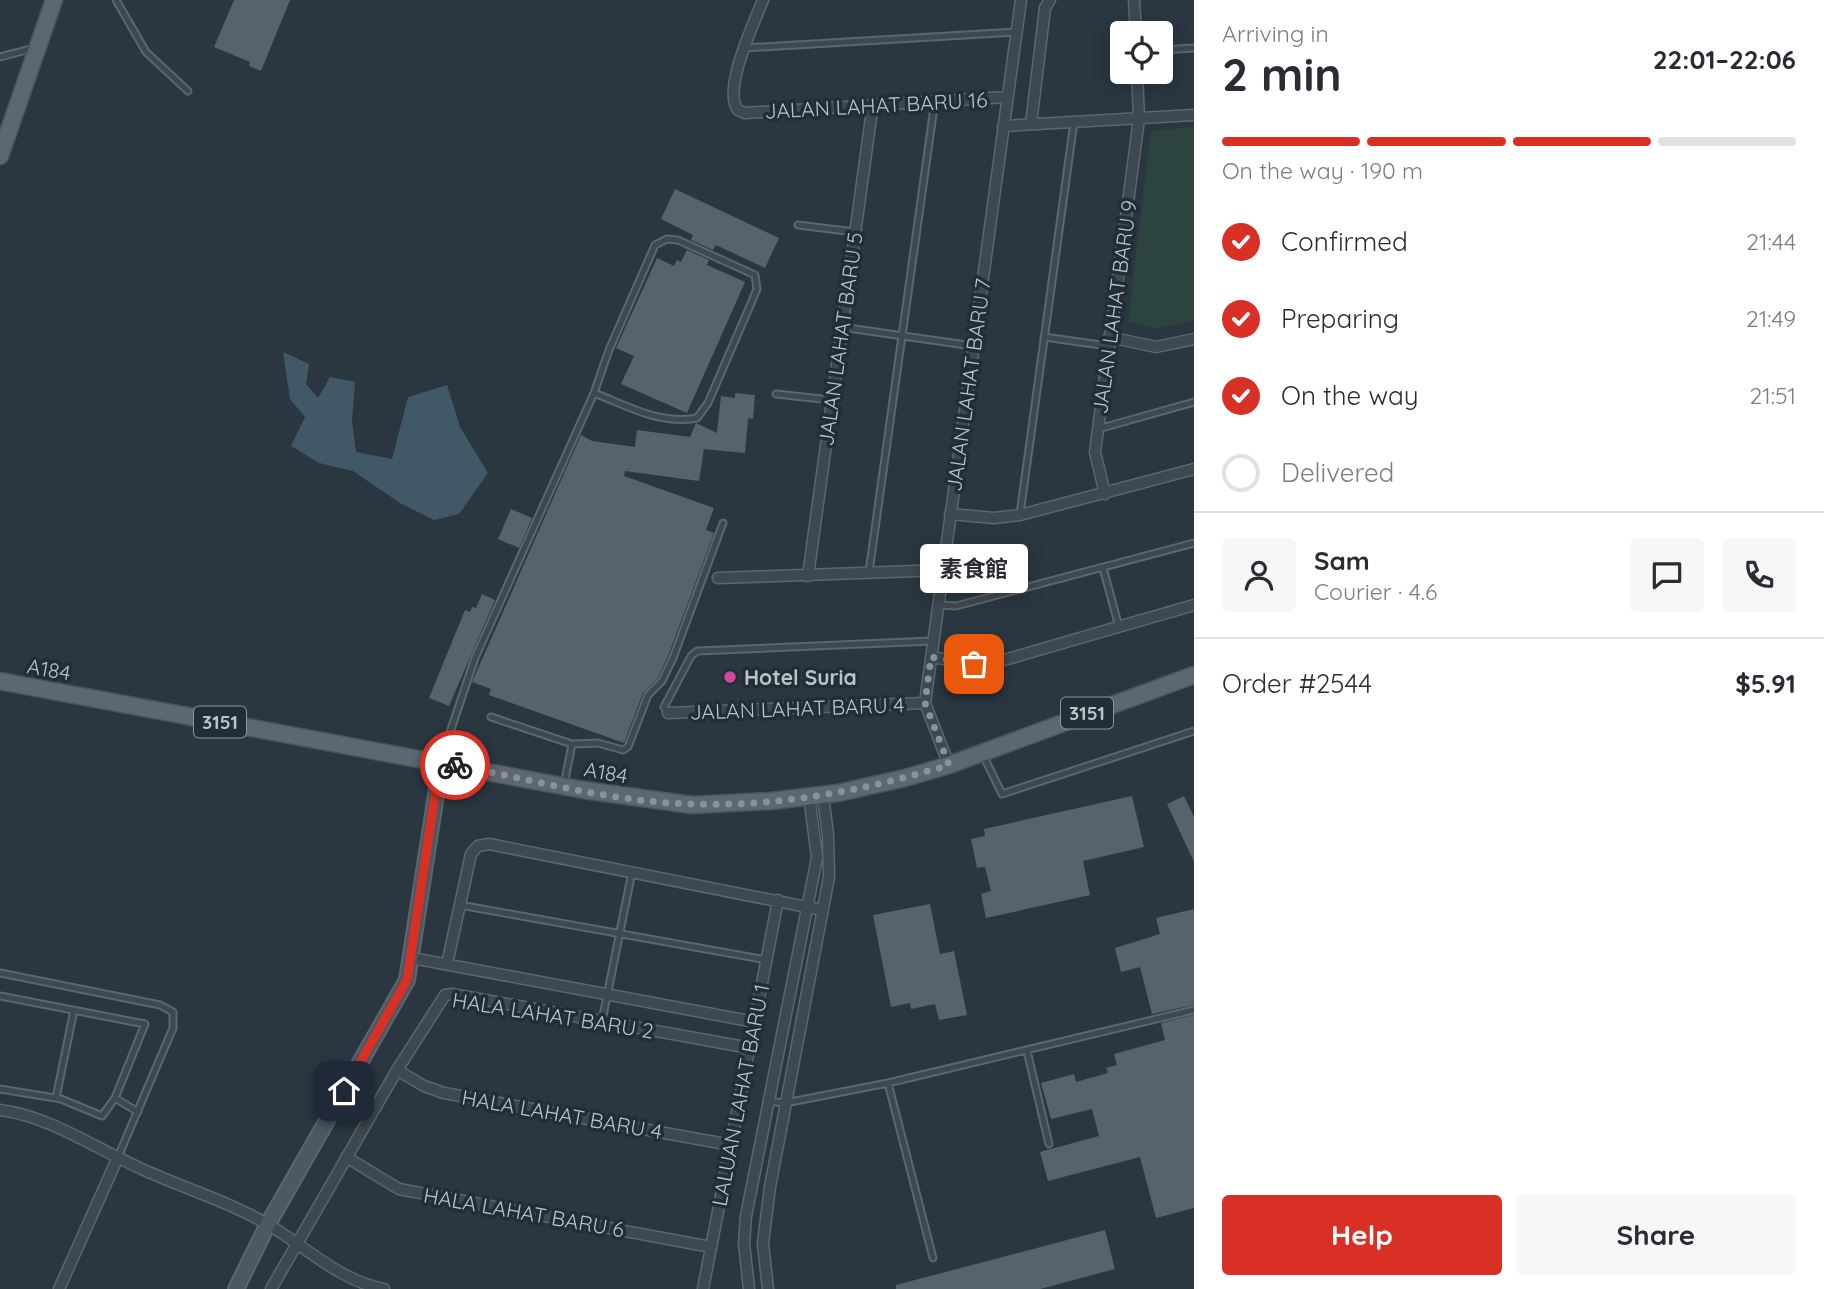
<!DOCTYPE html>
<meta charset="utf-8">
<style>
:root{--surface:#fff;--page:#f7f7f7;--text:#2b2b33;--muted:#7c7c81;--line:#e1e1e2;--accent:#d93025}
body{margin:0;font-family:Quicksand,"Noto Sans SC",sans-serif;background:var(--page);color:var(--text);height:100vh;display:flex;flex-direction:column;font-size:26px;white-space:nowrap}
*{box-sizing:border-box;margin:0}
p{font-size:23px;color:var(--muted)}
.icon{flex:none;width:38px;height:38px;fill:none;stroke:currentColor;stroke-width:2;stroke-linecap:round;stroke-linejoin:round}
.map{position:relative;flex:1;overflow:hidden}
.details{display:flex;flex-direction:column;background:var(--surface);width:630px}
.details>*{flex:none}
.controls{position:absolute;left:1110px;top:21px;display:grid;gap:14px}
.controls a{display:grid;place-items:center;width:63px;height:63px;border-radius:7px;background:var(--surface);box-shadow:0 4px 18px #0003;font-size:35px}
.pin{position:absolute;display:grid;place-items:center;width:60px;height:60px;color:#fff;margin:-30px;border-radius:14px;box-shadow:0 4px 10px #0006}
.courier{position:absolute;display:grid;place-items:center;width:70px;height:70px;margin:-35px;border:5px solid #d93025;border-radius:50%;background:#fff;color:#222;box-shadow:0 2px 9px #0007}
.bubble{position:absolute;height:49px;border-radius:7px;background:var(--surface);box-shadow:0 4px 18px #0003;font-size:23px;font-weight:700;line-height:49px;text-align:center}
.headline em{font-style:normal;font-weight:700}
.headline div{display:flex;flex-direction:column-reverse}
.headline{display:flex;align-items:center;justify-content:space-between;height:119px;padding:0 28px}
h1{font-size:46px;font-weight:700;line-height:52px}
.bar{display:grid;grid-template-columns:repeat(4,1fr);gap:10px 7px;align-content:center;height:84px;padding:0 28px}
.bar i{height:9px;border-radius:5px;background:var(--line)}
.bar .current{background:var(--accent)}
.bar p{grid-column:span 4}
.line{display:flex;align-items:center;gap:18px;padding:0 28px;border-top:2px solid var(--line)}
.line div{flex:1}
.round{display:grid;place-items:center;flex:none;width:74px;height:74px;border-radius:7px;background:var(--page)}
ol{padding:0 28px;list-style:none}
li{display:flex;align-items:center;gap:21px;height:77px}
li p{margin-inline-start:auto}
li .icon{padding:7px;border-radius:50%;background:var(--accent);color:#fff;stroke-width:4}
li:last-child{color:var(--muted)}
li i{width:38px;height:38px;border:4px solid var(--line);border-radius:50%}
.action{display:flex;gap:14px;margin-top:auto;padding:14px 28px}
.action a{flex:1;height:80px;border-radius:7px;background:var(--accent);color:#fff;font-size:28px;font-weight:700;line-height:80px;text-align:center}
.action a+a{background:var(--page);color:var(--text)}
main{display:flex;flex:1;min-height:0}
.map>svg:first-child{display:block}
.green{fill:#2d4340}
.water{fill:#415866}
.building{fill:#55646c}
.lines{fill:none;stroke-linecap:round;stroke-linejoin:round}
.lane-casing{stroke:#5b666d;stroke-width:9}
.street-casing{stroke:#5b666d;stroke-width:13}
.secondary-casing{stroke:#5b666d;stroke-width:18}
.primary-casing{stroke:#4a545c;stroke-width:19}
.lane{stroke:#3e4850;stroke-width:5}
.street{stroke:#3e4850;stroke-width:10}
.secondary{stroke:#4c5862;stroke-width:14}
.primary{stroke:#5c676f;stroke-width:16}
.done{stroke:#88929a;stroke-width:7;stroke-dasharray:0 12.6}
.route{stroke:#d93025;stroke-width:9}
.hotel-dot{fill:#d1479c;stroke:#222d35;stroke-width:2.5}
.labels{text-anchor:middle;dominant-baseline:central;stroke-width:7;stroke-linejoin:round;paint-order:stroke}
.shield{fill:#222d35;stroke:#8c969d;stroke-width:2}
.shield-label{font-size:19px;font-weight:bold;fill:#bac3ca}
.street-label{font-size:21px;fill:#bac3ca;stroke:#222d35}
.poi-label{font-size:21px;font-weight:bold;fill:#bac3ca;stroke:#222d35;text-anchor:start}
</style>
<main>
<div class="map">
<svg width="1194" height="1289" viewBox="0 0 1194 1289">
<rect width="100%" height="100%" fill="#2a3740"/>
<path class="green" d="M1194,127V320L1156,329L1128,322L1151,131Z"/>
<path class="water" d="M283,352L309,364L306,384L318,398L330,377L355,382L352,421L356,452L392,459L408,397L447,385L460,427L488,473L459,514L434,520L400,503L353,471L319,463L291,446L305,417L290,399Z"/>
<path class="building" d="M234,0H290L261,71L249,66L250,62L214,47Z
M675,189L779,238L765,268L716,245L713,250L691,240L693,235L661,219Z
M687,250L709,260L707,265L745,282L687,413L621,384L634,356L616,348L657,258L674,266L677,260L681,262Z
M735,393L755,395L753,419L748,418L745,453L704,449L699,481L625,471L624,476L714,508L706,530L714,533L668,656L658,678L643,693L624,743L489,695L491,689L472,682L581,435L592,441L635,447L637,430L690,437L696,423L717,433L721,396L735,398Z
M511,509L532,518L519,548L498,539Z
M482,594L495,600L449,706L429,698L465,610L470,612L472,607L476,608Z
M1132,796L1144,847L1083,861L1090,895L986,918L981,894L991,891L985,867L977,868L971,839L985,836L984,829Z
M1184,796L1194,817V862L1167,804Z
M930,904L940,954L954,951L967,1015L939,1020L935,1004L911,1009L910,1003L891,1007L873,915Z
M1194,909V1005L1152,1014L1140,967L1121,972L1115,948L1160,934L1156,918Z
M1194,1015V1208L1156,1218L1140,1157L1048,1181L1040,1152L1099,1136L1092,1109L1051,1119L1041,1083L1074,1074L1076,1082L1108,1073L1106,1068L1117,1065L1114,1054L1165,1040L1161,1023Z
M1105,1230L1115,1269L1040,1289H896V1285Z"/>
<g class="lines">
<g class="lane-casing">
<path id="lane" d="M116,0L146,52L188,91
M744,48L1016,32
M1160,50L1194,48
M0,57L34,48
M798,225L855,232
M841,327L973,346
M1044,337L1108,346
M776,394L831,400
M1098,429L1194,402
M1020,514L1074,122
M1103,568L1119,627
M869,572L935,100
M939,605L956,606L1194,543
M668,713L664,707L691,656L697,651L932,641
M491,717L572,744L598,743L623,750L628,747L648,695L662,681L673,658L723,523
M983,755L1002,794L1194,731
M441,759L475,658L594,393C628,406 660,425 697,418L708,403L752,301L757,289L755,275L678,240L667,239L655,245L609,350L594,393
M564,785L572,744
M460,905L767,960
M0,973L160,1005L173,1012V1028L118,1157
M0,996L145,1024L115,1098L102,1116L61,1099L0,1089
M602,1021L632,872
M1027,1051L1049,1144
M888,1083L933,1258
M56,1098L74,1010
M115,1098L138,1112
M767,1101L785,1103L888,1083L1194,1010"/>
</g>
<g class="street-casing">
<path id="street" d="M763,0C754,23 722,90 738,110L745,113L1007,97
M1134,0L1136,33
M1031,124L1045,8L1050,0
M1003,126L1194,115
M1109,337L1156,347L1194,339
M1105,494L1095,452L1139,119L1137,72
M950,514L994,518L1020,515L1194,469
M808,576L873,103
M718,578L944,570
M931,657L974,664L997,662L1194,605
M668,713L925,703
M949,765L925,703L1021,0
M412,958L755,1022
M447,964L471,854L478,846L489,844L822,910
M397,1070L424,1086L444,1093L731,1145
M0,1110C52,1117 94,1148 142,1169C183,1188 230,1202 269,1225C306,1247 340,1281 384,1289
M346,1157L399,1189L711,1247
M59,1289L118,1157
M271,1289L397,1070L445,995L452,994L750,1048
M703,1289L778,900
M749,1289L744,1243L746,1216L815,868L817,857L809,796
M768,1289L763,1243L770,1187L829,877L828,835L823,795"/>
</g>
<g class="secondary-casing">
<path id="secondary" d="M236,1289L268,1224L407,980L441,763"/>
</g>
<g class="primary-casing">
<path id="primary" d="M0,156L54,0
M0,681L584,790L692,805L771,801L838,793L905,778L949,765L1194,675"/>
</g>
<use href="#lane" class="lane"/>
<use href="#street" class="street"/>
<use href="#secondary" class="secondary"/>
<use href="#primary" class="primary"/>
</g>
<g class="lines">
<path class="done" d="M455,765C533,780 613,802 692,804C779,807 866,790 949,765L925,703L931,657L974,664"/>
<path class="route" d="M344,1091L407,980L440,762L455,765"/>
</g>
<circle class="hotel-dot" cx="730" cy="677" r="7"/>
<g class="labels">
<g class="shield">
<rect x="1061" y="697.5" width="52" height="31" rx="5"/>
<rect x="194" y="706.5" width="52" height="31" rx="5"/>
</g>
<g class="shield-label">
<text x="1087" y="713">3151</text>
<text x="220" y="722">3151</text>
</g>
<g class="street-label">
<text transform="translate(876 105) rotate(-3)">JALAN LAHAT BARU 16</text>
<text transform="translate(1114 307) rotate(-82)">JALAN LAHAT BARU 9</text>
<text transform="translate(840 339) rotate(-82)">JALAN LAHAT BARU 5</text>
<text transform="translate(968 385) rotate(-82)">JALAN LAHAT BARU 7</text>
<text transform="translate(49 669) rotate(10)">A184</text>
<text transform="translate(797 708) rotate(-2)">JALAN LAHAT BARU 4</text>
<text transform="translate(606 772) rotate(10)">A184</text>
<text transform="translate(553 1015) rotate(9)">HALA LAHAT BARU 2</text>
<text transform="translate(740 1095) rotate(-79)">LALUAN LAHAT BARU 1</text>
<text transform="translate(562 1114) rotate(10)">HALA LAHAT BARU 4</text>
<text transform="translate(524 1212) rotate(10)">HALA LAHAT BARU 6</text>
</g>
<g class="poi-label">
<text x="744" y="677">Hotel Suria</text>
</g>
</g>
</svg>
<div class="controls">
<a><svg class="icon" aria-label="locate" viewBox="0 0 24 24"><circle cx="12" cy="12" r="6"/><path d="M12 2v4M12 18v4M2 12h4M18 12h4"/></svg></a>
</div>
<div class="pin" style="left:974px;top:664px;background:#ea580c"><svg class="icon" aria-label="bag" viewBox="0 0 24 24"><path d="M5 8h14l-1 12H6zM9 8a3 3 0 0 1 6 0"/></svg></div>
<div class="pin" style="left:344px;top:1091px;background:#1f2937"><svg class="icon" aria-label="home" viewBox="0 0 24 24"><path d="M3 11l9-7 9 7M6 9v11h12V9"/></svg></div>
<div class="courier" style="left:455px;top:765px"><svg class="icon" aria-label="bike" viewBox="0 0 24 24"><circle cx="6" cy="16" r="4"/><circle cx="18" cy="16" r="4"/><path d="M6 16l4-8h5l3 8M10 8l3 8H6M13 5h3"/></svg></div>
<div class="bubble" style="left:920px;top:544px;width:108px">素食館</div>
</div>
<section class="details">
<div class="headline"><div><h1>2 min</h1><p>Arriving in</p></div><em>22:01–22:06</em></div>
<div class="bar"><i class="current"></i><i class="current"></i><i class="current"></i><i></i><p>On the way · 190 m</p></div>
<ol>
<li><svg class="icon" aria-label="check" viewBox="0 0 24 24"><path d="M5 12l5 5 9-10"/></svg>Confirmed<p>21:44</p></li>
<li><svg class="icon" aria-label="check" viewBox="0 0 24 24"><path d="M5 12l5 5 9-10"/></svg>Preparing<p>21:49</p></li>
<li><svg class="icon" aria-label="check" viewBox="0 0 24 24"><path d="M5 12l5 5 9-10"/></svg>On the way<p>21:51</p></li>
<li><i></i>Delivered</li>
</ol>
<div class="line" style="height:126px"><a class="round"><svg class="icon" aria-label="person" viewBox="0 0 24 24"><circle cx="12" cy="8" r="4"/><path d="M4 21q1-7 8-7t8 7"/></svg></a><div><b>Sam</b><p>Courier · 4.6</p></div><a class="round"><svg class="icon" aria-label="chat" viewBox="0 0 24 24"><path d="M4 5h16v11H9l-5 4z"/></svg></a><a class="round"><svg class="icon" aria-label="phone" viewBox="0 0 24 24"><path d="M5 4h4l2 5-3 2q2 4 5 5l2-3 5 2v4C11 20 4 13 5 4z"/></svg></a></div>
<div class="line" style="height:91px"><div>Order #2544</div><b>$5.91</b></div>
<div class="action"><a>Help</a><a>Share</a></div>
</section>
</main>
